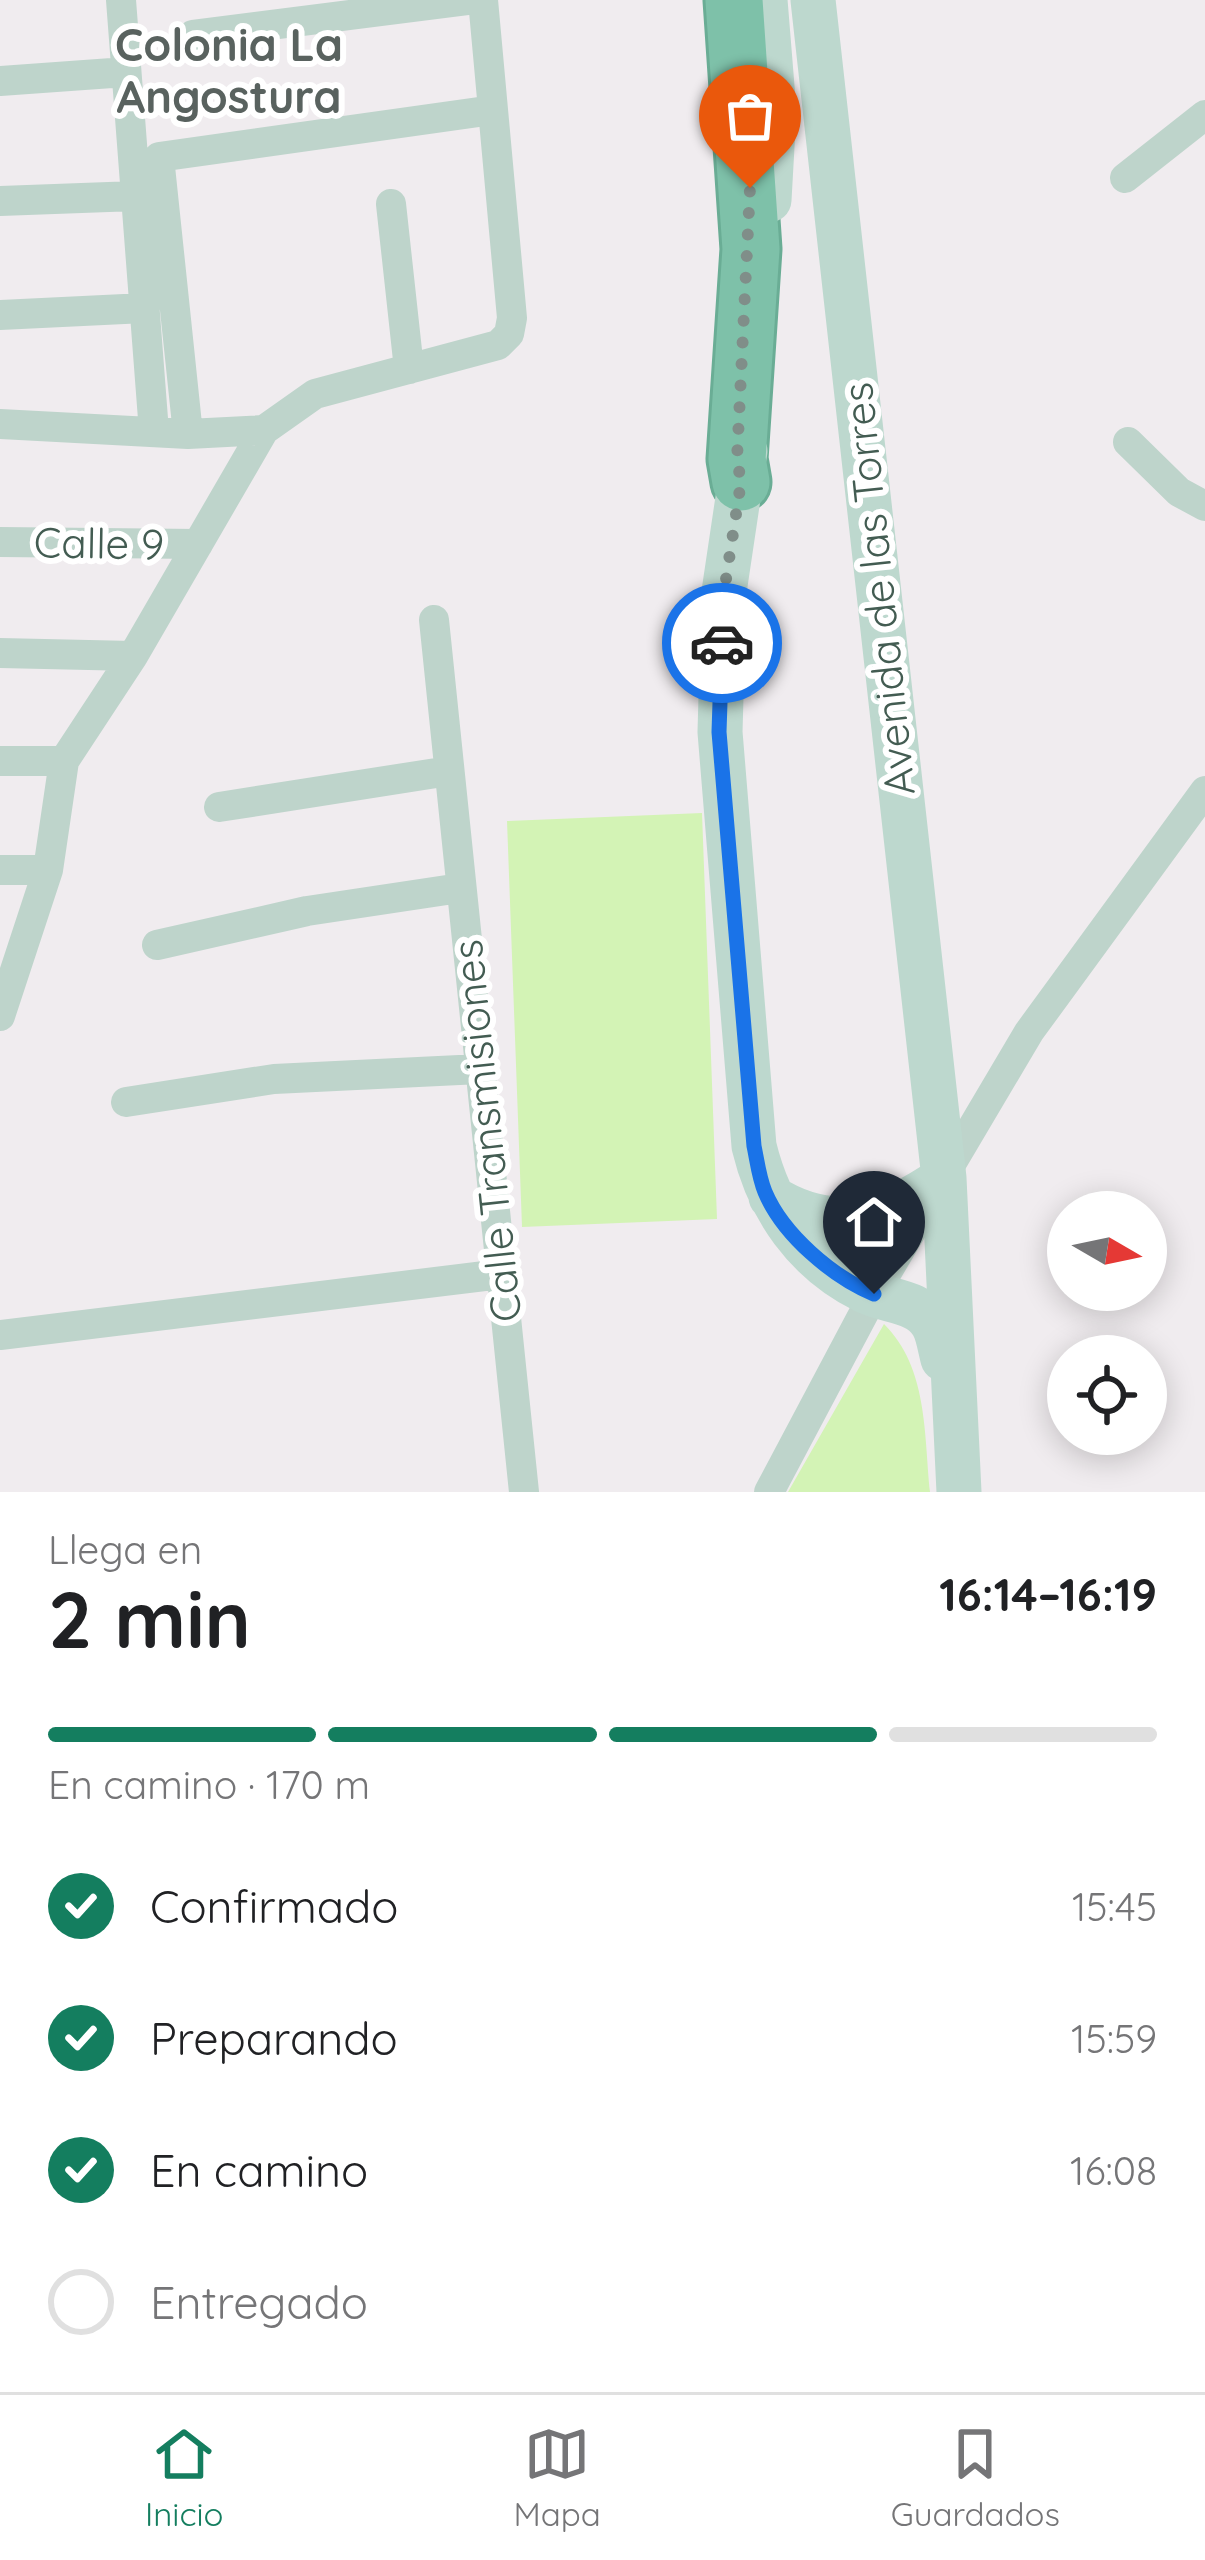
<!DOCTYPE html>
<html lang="es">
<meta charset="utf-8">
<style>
:root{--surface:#fff;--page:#f6f6f6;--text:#202124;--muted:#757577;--line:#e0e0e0;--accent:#147e5f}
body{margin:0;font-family:Quicksand,sans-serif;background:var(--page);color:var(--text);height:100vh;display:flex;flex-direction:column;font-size:45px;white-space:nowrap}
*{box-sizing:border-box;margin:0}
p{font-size:39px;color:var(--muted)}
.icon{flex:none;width:66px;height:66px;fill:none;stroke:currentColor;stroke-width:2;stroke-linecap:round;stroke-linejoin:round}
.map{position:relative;height:1492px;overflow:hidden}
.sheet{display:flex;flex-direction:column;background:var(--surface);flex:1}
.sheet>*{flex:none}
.needle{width:78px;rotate:99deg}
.fabs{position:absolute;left:1047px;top:1191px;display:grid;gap:24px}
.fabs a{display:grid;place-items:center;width:120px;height:120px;border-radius:50%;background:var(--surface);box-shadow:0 6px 30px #0003;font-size:60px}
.pin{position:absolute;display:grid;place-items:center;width:102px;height:102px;color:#fff;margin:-123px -51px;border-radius:50% 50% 50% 0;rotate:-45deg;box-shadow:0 0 12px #0007}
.pin .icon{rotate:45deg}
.courier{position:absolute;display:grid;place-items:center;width:120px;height:120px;margin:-60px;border:9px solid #1a73e8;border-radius:50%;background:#fff;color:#222;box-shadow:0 3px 15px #0007}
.head em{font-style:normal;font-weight:700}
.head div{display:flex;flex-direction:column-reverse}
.head{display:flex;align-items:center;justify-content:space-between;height:204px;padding:0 48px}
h1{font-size:78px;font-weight:700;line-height:90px}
.bar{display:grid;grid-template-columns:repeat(4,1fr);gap:18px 12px;align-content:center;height:144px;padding:0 48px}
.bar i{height:15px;border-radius:9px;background:var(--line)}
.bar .on{background:var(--accent)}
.bar p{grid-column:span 4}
ol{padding:0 48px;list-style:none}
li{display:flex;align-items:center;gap:36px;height:132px}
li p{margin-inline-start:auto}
li .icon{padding:12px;border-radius:50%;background:var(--accent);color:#fff;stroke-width:4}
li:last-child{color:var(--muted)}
li i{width:66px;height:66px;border:6px solid var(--line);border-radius:50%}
.menu{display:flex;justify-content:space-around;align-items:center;height:168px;border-top:3px solid var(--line);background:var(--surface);font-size:33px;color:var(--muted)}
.menu a{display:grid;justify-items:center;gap:6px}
.menu .on{color:var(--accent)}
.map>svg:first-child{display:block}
.green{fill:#d3f3b5}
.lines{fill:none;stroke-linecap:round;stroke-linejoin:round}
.highway-casing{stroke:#6aad95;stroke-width:63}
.street{stroke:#bed4cb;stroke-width:30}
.secondary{stroke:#bdd8ce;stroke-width:45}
.highway{stroke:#7ec1a9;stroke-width:57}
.done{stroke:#808e89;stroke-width:12;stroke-dasharray:0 21.6}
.route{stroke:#1a73e8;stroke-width:15}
.labels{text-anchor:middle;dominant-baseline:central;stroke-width:12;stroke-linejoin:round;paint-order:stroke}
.street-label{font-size:42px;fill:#435c52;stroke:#fff}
.neighbourhood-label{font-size:45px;font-weight:bold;fill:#59625f;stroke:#fff}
</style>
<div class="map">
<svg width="1205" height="1492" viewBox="0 0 1205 1492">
<rect width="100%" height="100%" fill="#f0ecef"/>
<path class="green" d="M702,813L717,1219L522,1227L507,821Z
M884,1324C928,1368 924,1433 930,1492H788Z"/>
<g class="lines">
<g class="highway-casing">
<path id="highway" d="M734,0L751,249L737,459L741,482"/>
</g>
<path class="street" d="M121,0L154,432
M193,35L467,0
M0,81L126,72
M1125,178L1205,115
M0,201L136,196
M391,204L409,369
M0,315L145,308
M0,424L188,434L264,430L315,394L498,345L509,334L512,318L483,0
M188,434L159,157L493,110
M1128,442L1179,492L1205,506
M0,542L198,544
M434,620L524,1492
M0,653L133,656
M0,761H64
M219,807L449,771
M0,870H48
M157,945L307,911L460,888
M0,1016L48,870L64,761L133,656L264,430
M126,1102L274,1079L480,1069
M0,1335L501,1274
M769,1492L874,1294L1029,1032L1205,791"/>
<path class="secondary" d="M765,0L774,111L769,200
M813,0L944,1178L959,1492
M745,451L724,592L720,732L754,1146C769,1209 805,1261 865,1291C887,1302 918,1300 932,1323C938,1332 940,1348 943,1359
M771,1197C834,1237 888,1217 944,1178"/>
<use href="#highway" class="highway"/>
</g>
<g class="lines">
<path class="done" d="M722,643L724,592L741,482L737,459L750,188"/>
<path class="route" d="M722,643L719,732L754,1146C757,1160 759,1178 765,1192C783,1235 833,1277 874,1294"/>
</g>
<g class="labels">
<g class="street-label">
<text transform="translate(99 543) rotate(1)">Calle 9</text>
<text transform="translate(878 589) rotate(-96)">Avenida de las Torres</text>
<text transform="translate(486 1131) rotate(-96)">Calle Transmisiones</text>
</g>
<g class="neighbourhood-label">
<text x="229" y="44">Colonia La<tspan x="229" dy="52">Angostura</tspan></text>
</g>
</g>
</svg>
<div class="fabs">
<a><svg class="needle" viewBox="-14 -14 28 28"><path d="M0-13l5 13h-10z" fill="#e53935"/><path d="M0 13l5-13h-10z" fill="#757577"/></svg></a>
<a><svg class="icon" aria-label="locate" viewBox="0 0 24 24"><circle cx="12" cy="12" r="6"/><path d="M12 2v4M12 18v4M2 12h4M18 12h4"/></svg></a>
</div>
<div class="pin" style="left:750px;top:188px;background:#ea580c"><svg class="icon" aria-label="bag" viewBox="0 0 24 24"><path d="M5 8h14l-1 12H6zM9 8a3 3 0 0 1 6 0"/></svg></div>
<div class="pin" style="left:874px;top:1294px;background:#1f2937"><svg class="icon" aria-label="home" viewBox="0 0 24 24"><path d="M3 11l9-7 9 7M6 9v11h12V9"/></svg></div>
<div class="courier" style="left:722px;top:643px"><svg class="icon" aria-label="car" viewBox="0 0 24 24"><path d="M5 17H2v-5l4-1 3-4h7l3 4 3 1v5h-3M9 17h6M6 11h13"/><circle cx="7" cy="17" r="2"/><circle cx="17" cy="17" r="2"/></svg></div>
</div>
<section class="sheet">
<div class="head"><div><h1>2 min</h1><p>Llega en</p></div><em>16:14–16:19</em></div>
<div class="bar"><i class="on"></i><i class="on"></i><i class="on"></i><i></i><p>En camino · 170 m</p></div>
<ol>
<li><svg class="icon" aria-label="check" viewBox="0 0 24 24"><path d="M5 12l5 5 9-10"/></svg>Confirmado<p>15:45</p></li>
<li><svg class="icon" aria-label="check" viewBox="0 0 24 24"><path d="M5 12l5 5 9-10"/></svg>Preparando<p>15:59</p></li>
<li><svg class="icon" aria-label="check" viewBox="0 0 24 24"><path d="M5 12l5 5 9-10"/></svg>En camino<p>16:08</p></li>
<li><i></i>Entregado</li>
</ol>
</section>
<nav class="menu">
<a class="on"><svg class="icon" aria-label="home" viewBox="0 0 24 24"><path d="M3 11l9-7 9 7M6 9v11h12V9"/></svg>Inicio</a>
<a><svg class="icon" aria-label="map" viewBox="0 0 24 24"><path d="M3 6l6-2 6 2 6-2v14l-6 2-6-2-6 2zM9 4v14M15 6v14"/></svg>Mapa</a>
<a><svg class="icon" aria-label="saved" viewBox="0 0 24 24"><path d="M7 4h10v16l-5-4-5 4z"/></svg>Guardados</a>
</nav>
